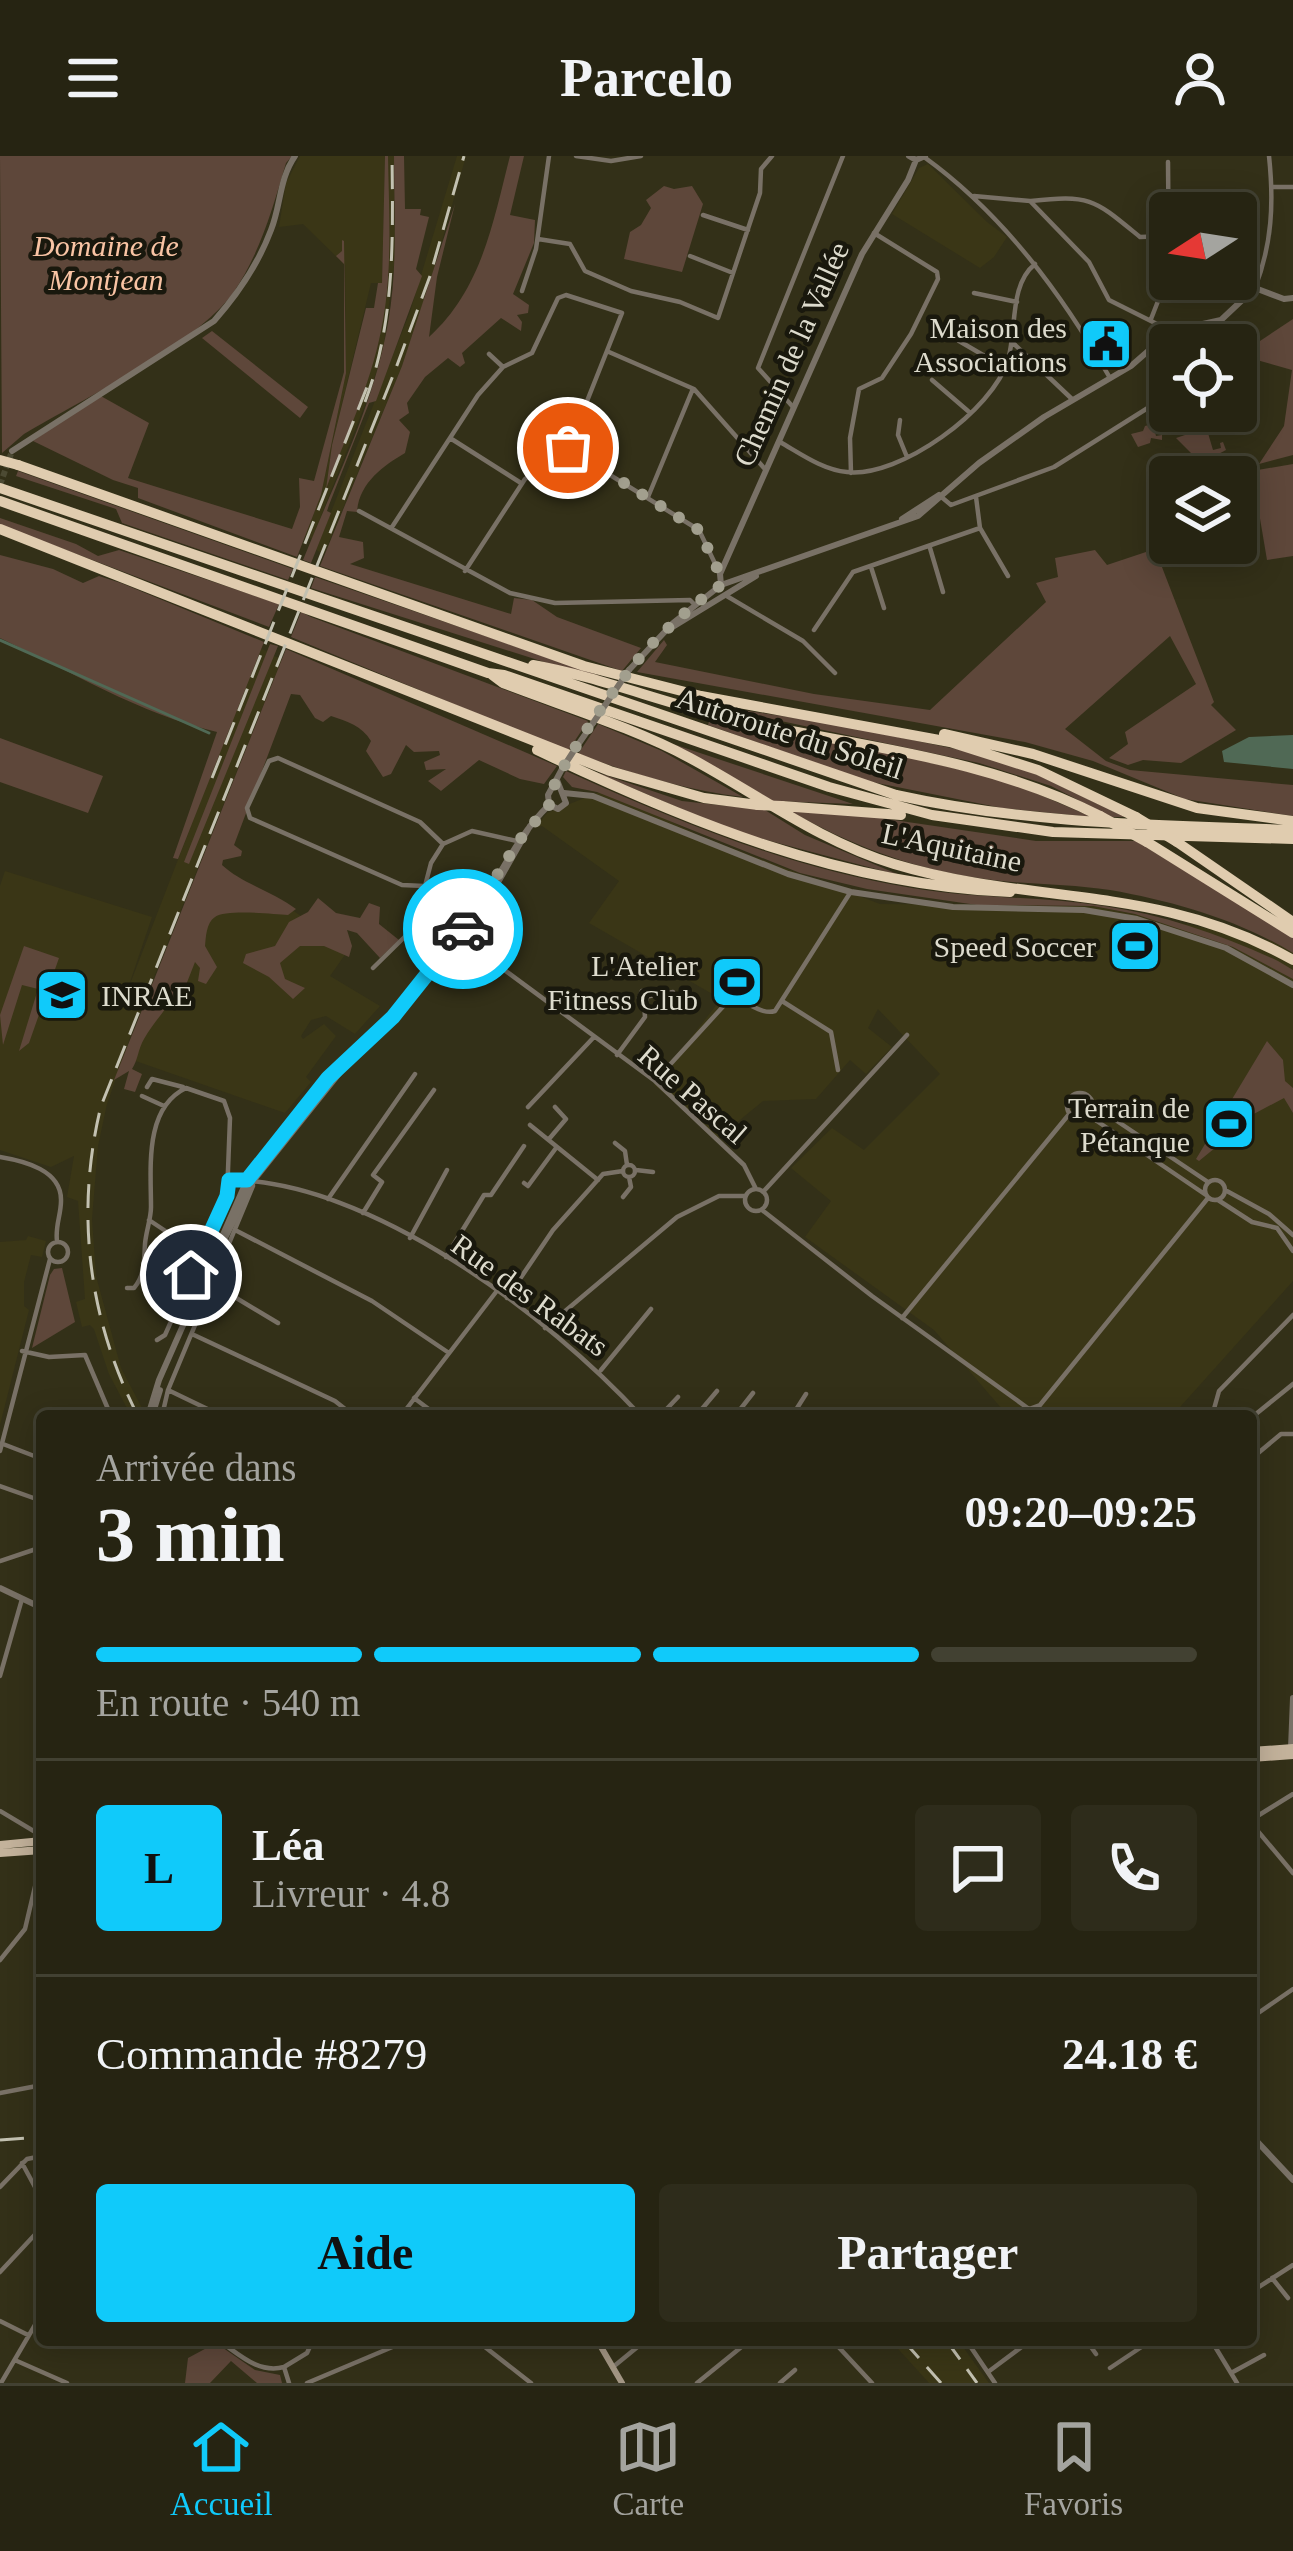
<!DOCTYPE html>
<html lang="fr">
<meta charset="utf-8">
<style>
:root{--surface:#262412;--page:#2e2c1b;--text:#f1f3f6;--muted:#a4a49f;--line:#424132;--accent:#10cafa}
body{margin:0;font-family:"Times New Roman",serif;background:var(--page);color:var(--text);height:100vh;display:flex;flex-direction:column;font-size:45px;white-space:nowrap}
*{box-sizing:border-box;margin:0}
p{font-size:39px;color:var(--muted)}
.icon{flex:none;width:66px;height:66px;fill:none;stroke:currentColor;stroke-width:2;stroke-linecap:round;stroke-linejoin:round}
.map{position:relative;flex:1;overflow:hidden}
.details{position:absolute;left:36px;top:1254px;width:1221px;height:936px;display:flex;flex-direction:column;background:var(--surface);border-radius:12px;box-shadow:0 6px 30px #0003,0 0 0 3px var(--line)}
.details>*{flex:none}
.needle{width:78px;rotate:258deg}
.fabs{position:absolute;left:1149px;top:36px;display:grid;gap:24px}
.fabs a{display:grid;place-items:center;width:108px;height:108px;border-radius:12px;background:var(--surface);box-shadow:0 6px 30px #0003,0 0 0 3px var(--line);font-size:60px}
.pin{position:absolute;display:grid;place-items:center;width:102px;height:102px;color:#fff;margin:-51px;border:6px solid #fff;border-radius:50%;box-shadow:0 3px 12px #0007}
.courier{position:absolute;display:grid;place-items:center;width:120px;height:120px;margin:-60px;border:9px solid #10cafa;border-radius:50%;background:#fff;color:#222;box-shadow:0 3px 15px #0007}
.headline em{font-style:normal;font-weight:700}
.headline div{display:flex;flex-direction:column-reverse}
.headline{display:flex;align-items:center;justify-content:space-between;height:204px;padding:0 60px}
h1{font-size:78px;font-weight:700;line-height:90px}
.bar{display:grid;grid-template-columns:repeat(4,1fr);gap:18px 12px;align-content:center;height:144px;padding:0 60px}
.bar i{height:15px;border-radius:9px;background:var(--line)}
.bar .active{background:var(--accent)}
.bar p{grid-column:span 4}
.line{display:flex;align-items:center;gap:30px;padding:0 60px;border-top:3px solid var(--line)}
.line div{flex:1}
.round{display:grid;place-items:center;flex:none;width:126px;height:126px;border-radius:12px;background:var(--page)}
.button{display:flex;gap:24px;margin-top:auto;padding:24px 60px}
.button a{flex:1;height:138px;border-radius:12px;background:var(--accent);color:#111;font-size:48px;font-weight:700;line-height:138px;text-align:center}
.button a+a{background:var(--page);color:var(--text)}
header{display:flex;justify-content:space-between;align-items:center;height:156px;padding:0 60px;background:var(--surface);font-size:54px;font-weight:700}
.menu{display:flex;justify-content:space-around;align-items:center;height:168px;border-top:3px solid var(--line);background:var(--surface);font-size:33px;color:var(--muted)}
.menu a{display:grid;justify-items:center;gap:6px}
.menu .active{color:var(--accent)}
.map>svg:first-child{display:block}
.built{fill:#3a3616}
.green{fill:#5e473a}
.water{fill:#506955}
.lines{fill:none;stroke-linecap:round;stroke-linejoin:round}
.stream{stroke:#506955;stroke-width:3}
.tertiary-tunnel{stroke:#4c4a33;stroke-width:6;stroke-dasharray:6 3;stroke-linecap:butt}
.minor{stroke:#797166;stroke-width:4.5}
.tertiary{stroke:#797166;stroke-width:6}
.secondary{stroke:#a39684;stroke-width:6}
.primary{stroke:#c3b29b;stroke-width:8}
.motorway{stroke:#e0ccaf;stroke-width:10}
.rail{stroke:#c3c1b1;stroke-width:3;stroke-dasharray:24 12;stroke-linecap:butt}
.tertiary-bridge{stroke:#797166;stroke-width:6}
.motorway-bridge{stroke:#e0ccaf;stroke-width:10}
.done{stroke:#a29f8e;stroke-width:12;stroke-dasharray:0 21.6}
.route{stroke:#10cafa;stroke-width:15}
.labels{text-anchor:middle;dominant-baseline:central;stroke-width:9;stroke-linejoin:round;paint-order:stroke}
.park-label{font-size:30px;font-style:italic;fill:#f9c4a4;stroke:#19180d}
.poi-label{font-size:30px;fill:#dddbcd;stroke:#19180d;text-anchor:end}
.street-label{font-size:30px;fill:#dddbcd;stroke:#19180d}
</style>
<header><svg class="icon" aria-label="menu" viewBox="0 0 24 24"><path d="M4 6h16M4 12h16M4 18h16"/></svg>Parcelo<svg class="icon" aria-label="person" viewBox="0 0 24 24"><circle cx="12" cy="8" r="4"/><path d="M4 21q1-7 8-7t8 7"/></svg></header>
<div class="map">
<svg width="1293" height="2227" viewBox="0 0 1293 2227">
<rect width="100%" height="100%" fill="#333018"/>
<path class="built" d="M300,0H385L382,127H371L332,289L327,326L364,235L380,180L388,110V0H394L395,102L383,195L368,241L312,383L305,380L321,339L346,217L345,109L303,68L279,71L286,27Z
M457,0H466L432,120L402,210L324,398L316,394L410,156Z
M928,8L987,66L1007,81L994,101L980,112L892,58L919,12Z
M270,488L278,490L274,500L282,503L133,873L107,948L98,990L92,1063L96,1120L121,1212L142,1252L140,1260H131L109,1218L94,1173L90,1169L82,1171L76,1146L85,1143L78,1045L67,1041L74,1000L51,1011L0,994V730L5,715L152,761L125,841L250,517L261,493L267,495Z
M607,633L700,680L880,748L1093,750L1293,789V1125L1172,1260H1008L934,1174L805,1081L831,1045L791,1012L832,972L864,994L940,918L878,853L868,872L892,891L866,918L850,904L816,943L763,945L718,982L654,929L721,843L589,767L619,725L542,670L535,672L547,657Z
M203,712L285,749L349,793L330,820L380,850L355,878L326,860L311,864L301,880L303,883L324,868L336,880L306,921L311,926L285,957L127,902Z
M28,1080L46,1085L42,1101L31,1099L24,1126V1150L29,1154L0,1269V1086L26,1084Z
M890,2184H958L989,2227H929Z"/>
<path class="green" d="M0,0H292L286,7C273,51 260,98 233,137C195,189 83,243 24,278L2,297Z
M385,0H388C389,58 393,118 381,175C370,230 346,281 326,333L332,289L366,152H374L378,127H382Z
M394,0H404L405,53H421L420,59L429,61L416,113L422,120L376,245L369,247L329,349L327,355L331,357L311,407L303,404C334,327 374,249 388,167C398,112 394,56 394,0Z
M510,0H524L510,59L535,64L534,87L513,138L529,149L528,157L517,159L522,166L521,175L501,162L462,197L465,207L460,211L448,202L425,221L407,247L409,257L399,264L410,276L405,297C383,310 359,327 357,356L347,355L339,381L363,386L364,402L350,408L511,458L514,442L532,444L557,461L641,492L622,515L320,410L402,210L455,48L437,121L429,181C482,133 493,66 510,0Z
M664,30L674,33L692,30L703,48L682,116L624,103L630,76L641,69L651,52L646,44Z
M342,84L344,85L346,217L321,339L297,401L138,342V332L113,324L33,285L99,239L149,267L128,322L292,373L300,351L299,322L314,325L344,216V108L336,100L342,95Z
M1293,163V299L1259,308L1284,270L1292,214L1239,199Z
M212,175L308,251L300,262L202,182Z
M1215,255L1218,268L1214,269L1212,263L1205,267L1213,294L1221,292L1220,287L1223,286L1226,294L1196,310L1193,299L1176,282L1197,275L1190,271L1198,270L1194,260L1154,272L1156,280L1162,279V284L1151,282L1150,287L1138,291L1131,278L1143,275L1145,270L1194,256L1197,259Z
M1293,308V400L1267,404L1252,315Z
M18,315L293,413L288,424L122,367L116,353L16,320Z
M0,362L76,388L98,400L119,394L279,448L269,471L0,369Z
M1155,393L1214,546L1211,549L1236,574L1181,607L1143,604L1128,609L1109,602L1128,588L1125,576L1196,528L1170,480L1065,573L1106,605L1130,614L1293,629V660L1185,643L1093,605L1025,586L637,516L664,484L667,489L655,506L814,538L930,554L1046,446L1036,427L1058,421L1055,402L1095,394L1107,409Z
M0,399L53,413L83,427L99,420L121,427L264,486L178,703L173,702L217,576C140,558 68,514 0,482Z
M315,421L615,525L613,528L311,432Z
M301,456L311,461L588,565L568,595L291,481Z
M270,488L278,490L189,708L184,706Z
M286,493L557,610L544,628L520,623L479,604L441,635L428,625L446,613L426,614L424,606L440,599L439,595L414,596L406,589L391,618L383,621L366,595L371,585C362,570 347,565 331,560L323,566L315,562L300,539L291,538L234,689L242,695L241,700L223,704L222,709C241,727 274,736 296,753L288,759C272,758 226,753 215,761C206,767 206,781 205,790L217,811L206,828L198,825L200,812L195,806L186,829L177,830L188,853L169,847C161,860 151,870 144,883C138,893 138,904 132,913L142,918L135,936L124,933L129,915L114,924Z
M696,547L835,568L975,597L1023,612L1125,661H1111L1051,630L979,607Z
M710,562L861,590L1007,625L1092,661L1002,652L867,625L708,569Z
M598,568L662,595L743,641C685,634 633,618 578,598Z
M0,582L103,620L88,657L0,626Z
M673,588L853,648L773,645Z
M590,614L682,645L765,654L805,679L902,720L733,675Z
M566,615C679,666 789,712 912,732C976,743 1041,740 1104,750C1165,759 1222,779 1278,805L1293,814V823L1233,791L1135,758L1093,750L977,749L867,733L800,717L597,636L572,631L563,621Z
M790,655L860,659L1036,685H1136L1293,781V797C1239,764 1173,745 1110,734C1065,727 1017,729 972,721C907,711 847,687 790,655Z
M318,742L336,757L360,762L369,747L380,751L379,768L399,784L380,802L357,777L347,774L352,790L349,801L324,790H300L280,807L285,823L305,832L293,843L269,821L243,807L246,798L275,790L289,766L308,756Z
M24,790L59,802L29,887L19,895L38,833L22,829L3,889L0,859Z
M1267,885L1283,904L1285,925L1293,932V957L1284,942L1250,960L1253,969L1226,983L1199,1005L1196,1003Z
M62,1112L75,1166L32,1192L50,1119L54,1113Z
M216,2187L255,2214L280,2219L282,2227H257L231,2205L210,2227H185L188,2202Z"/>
<path class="water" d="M1293,579V613L1224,606L1222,595L1249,581Z"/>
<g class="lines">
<path class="stream" d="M0,484L209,577"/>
<path class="tertiary-tunnel" d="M0,329L12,295"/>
<path class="minor" d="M576,0L611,5L641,0
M924,1C1003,58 1062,138 1110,222
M1272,31H1293
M974,40L1030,45L1089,106L1109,144L1169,174
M1031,45C1091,38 1095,44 1140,81L1168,80
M703,59L748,74
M538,83L570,88L585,115L631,135L680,146L718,162L760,37L761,13L772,0
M690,100L733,117
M1255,132C1272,88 1274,47 1269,0
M522,135L536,93L549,0
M974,137L1017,146
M1151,163L1169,117L1168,6
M959,185L983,199L1008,206
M1012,186L1073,244
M609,196L694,233L764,312
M489,198L503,211
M932,224L968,255
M793,251L758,212L843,0
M900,264L898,279L907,301
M450,282L521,327
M780,286C801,298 823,314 847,316C900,322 993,254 1008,204C1017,173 1009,129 1035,108
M568,293L699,374L720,418
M851,317L850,282L859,233L882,222L911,178L938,123L937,116L874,77
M939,339L951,349L1054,311L1170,238
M648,341L692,235
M359,355L510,437L555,447L690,444L695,449
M392,371L478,239L503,211L532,197L558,142L566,139L622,157L568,293L525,323L465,415
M980,372L1008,420
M930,392L943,436
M871,411L884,452
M725,439L803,485L835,517
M814,474L853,416L980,372L976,341
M517,685L472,675L443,688L431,707L425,730L431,755L442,768L655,925L744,1009L756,1033
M424,730L402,729L250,662L247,652L269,605L278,602L420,666L443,688
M373,812L431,755
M642,835L649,837L646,845L639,842Z
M650,840L673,836
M782,845L831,876L838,914
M617,899L645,861L644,846
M655,925L729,844C746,841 759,860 775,855L850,737
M147,931L152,923L183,931
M1067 950a13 13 0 1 1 26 0a13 13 0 1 1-26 0Z
M142,940L164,950
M1093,949L1208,1026
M528,951L594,881
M1088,959L1206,1039
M530,969L598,1024
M549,983L566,963L555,951
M615,987L625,995L627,1009
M0,1001C24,1005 62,1014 61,1045C61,1059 55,1070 57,1085
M623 1015a6 6 0 1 1 12 0a6 6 0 1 1-12 0Z
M636,1014L653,1016
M1205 1034a10 10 0 1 1 20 0a10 10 0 1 1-20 0Z
M229,1024C370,1024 549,1160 641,1260
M524,1027L528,1030L556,992
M745 1044a11 11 0 1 1 22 0a11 11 0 1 1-22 0Z
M1225,1034L1269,1058L1293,1079
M763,1036L907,879
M623,1041L631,1031L629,1021
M328,1043L415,918
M1218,1044L1252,1066L1277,1072L1293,1095
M762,1054L872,1140L1029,1253L1040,1249L1208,1042
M363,1057L382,1026L373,1019L434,934
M149,1064L200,1098
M237,1075L372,1145L449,1197
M410,1082L447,1014
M48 1096a10 10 0 1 1 20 0a10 10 0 1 1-20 0Z
M446,1101L484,1039H491L524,990
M213,1128L278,1167
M127,1132H134C145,1119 144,1104 145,1088C146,1075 151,1063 151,1051C151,1012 144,952 186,932L224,945L230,962L227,1040L165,1179L157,1184
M507,1142L553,1074L603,1018L623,1015
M902,1162L1070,957
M545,1172L677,1061L719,1040H746
M194,1179L335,1245L354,1260
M22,1195L49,1201L85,1199L111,1260
M601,1214L651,1153
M168,1234L222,1260
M414,1242L438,1260
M162,1260L168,1234L253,1030
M401,1260L496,1136
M660,1260L678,1241
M696,1260L717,1235
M735,1260L753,1237
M792,1260L806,1238
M1212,1260L1219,1235L1293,1159
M1251,1262L1293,1228
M3,1288L42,1303
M0,1295L50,1103
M1251,1303L1281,1278H1293
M0,1330L42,1345
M0,1405L42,1391
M0,1520L22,1443
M0,1655L42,1680
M1251,1664L1293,1638
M1251,1667L1293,1717
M0,1804L25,1773L42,1701
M1251,1862L1293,1833
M42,1875L37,1881L42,1890
M0,1937L42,1929
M22,2007L42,2044
M0,2031L27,2003L42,2000
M0,2116L42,2071
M1272,2122L1288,2142
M1251,2136L1293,2109
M1251,2157L1257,2165
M0,2165L28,2179
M218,2184C239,2198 258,2218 284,2211L289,2227
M476,2184L531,2227
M832,2184L872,2227
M966,2184L995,2227
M1086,2184L1096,2198
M1211,2184L1237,2227
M17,2205L67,2227
M284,2211L307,2197L313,2184
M613,2211L646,2184
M1110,2212L1152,2184
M988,2216L1031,2184
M1231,2217L1264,2199
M1,2227L42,2157
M307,2227L409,2184
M697,2227L750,2184
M780,2227L795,2214"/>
<path class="tertiary" d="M909,0L916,4L925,0
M12,295L214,165C237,139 259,106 271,74C281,49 279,23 295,0
M902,363L939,339
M721,429L720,418L728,400L862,98L908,24L916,4
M671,472L756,420
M629,514L673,467L721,429L918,360L979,307L1044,261L1131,210L1171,175L1221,164L1255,132L1284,143L1293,142
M573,596L593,567
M564,637L593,640L788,718L851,736L953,751L1084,754L1137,763L1226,792L1293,829
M549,648L548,639L562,613
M550,649L558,653L566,647L557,624
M411,839C426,811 451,790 470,765C498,726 514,683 549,649
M213,1106L254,1024L346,909
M148,1260L159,1224L247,1024L328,922L419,834L471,774L530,670
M152,1260L160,1234
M0,1432L42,1452
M1291,1592L1293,1542
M1251,1979L1293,2024"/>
<path class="secondary" d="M597,2184L622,2227"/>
<path class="primary" d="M1251,1595L1293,1592
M1251,1602L1293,1599
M0,1689L42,1685
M0,1697L42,1694"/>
<path class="motorway" d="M18,309L584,510L701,540L950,586L1038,614L1136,661
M0,332L896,639C1027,668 1159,669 1293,674
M0,345L488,517L504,519L829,631L932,659L1053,676L1293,683
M0,373L610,615L704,642L758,649
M533,509C601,521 668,549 737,564C861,591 985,601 1100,660
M491,518L503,527C565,551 632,571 690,602C759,639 819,685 894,708C1033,750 1158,727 1293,804
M944,578L1033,598L1197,652L1293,665
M537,594C688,666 841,729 1010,736
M782,650L901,659
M1147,686L1293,777
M1177,686L1293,766"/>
<path class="rail" d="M365,246C395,166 393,84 392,0
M212,622L367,231
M138,1260C88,1163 75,1056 101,950L396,212L430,120L464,0
M0,1984L42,1981
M903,2184L941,2227
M946,2184L977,2227"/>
<path class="tertiary-bridge" d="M593,567L629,514
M562,613L573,596"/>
<path class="motorway-bridge" d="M0,304L18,309
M758,649L782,650
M1100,660L1147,686
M1136,661L1177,686"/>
</g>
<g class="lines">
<path class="done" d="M463,773L518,686L549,649C546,624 628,513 649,491C671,468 695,447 721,429L720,418L699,374L568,292"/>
<path class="route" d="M191,1119L227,1040L229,1024H247L328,922L393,861L463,773"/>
</g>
<defs>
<g id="civic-square" transform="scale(2.7)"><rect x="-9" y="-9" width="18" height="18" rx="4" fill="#10cafa" stroke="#19180d"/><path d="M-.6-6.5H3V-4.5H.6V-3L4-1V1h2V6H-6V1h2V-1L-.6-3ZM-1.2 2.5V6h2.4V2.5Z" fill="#111"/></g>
<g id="stadium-square" transform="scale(2.7)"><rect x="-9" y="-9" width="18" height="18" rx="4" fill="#10cafa" stroke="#19180d"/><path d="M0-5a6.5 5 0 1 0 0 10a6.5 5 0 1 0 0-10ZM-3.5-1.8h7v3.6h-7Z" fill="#111"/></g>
<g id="university-square" transform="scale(2.7)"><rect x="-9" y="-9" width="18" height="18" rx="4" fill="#10cafa" stroke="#19180d"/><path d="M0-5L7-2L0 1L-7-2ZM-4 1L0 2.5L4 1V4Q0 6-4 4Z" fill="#111"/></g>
</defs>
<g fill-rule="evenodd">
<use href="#civic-square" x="1106" y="188"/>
<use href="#stadium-square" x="1135" y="790"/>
<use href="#stadium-square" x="737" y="826"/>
<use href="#university-square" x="62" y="839"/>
<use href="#stadium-square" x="1229" y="968"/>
</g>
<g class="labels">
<g class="park-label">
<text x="106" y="89">Domaine de<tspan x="106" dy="34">Montjean</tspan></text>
</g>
<g class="poi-label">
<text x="1067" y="171">Maison des<tspan x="1067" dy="34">Associations</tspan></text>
<text x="1096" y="790">Speed Soccer</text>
<text x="698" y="809">L'Atelier<tspan x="698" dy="34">Fitness Club</tspan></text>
<text x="101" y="839" text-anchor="start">INRAE</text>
<text x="1190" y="951">Terrain de<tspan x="1190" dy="34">Pétanque</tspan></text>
</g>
<g class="street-label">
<text transform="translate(791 198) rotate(-66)">Chemin de la Vallée</text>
<text transform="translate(790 577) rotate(18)">Autoroute du Soleil</text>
<text transform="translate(952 691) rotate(12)">L'Aquitaine</text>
<text transform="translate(693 938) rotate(41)">Rue Pascal</text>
<text transform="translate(530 1139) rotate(36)">Rue des Rabats</text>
</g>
</g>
</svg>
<div class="fabs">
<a><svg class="needle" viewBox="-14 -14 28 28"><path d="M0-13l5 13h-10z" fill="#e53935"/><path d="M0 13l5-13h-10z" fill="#a4a49f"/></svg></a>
<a><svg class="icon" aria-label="locate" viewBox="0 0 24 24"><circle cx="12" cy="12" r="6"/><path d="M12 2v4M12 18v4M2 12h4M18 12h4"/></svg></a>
<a><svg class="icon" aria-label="layers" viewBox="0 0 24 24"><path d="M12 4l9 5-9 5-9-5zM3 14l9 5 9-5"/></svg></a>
</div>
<div class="pin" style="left:568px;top:292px;background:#ea580c"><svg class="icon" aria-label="bag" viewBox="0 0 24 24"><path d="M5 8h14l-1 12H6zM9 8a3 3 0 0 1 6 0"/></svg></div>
<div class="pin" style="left:191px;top:1119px;background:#1f2937"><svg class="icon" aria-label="home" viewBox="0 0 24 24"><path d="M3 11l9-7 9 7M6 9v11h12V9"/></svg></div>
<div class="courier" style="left:463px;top:773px"><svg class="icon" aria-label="car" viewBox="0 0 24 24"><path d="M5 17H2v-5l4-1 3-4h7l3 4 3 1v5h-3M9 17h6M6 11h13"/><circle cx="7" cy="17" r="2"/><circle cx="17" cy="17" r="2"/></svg></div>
<section class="details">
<div class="headline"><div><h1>3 min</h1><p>Arrivée dans</p></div><em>09:20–09:25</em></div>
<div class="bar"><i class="active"></i><i class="active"></i><i class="active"></i><i></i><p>En route · 540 m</p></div>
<div class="line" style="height:216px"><b class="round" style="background:var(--accent);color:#111">L</b><div><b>Léa</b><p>Livreur · 4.8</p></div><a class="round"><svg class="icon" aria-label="chat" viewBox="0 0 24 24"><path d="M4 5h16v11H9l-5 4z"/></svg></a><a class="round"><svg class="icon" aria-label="phone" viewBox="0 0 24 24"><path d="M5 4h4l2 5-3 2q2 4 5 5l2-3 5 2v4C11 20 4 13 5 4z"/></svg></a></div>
<div class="line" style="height:156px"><div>Commande #8279</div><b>24.18 €</b></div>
<div class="button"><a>Aide</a><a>Partager</a></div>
</section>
</div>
<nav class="menu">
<a class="active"><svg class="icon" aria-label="home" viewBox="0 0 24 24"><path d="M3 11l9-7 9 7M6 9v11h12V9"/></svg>Accueil</a>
<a><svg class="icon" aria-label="map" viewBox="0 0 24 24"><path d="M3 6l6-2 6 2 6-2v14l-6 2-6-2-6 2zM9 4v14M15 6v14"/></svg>Carte</a>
<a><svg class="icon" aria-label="saved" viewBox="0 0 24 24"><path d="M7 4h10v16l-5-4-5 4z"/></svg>Favoris</a>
</nav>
